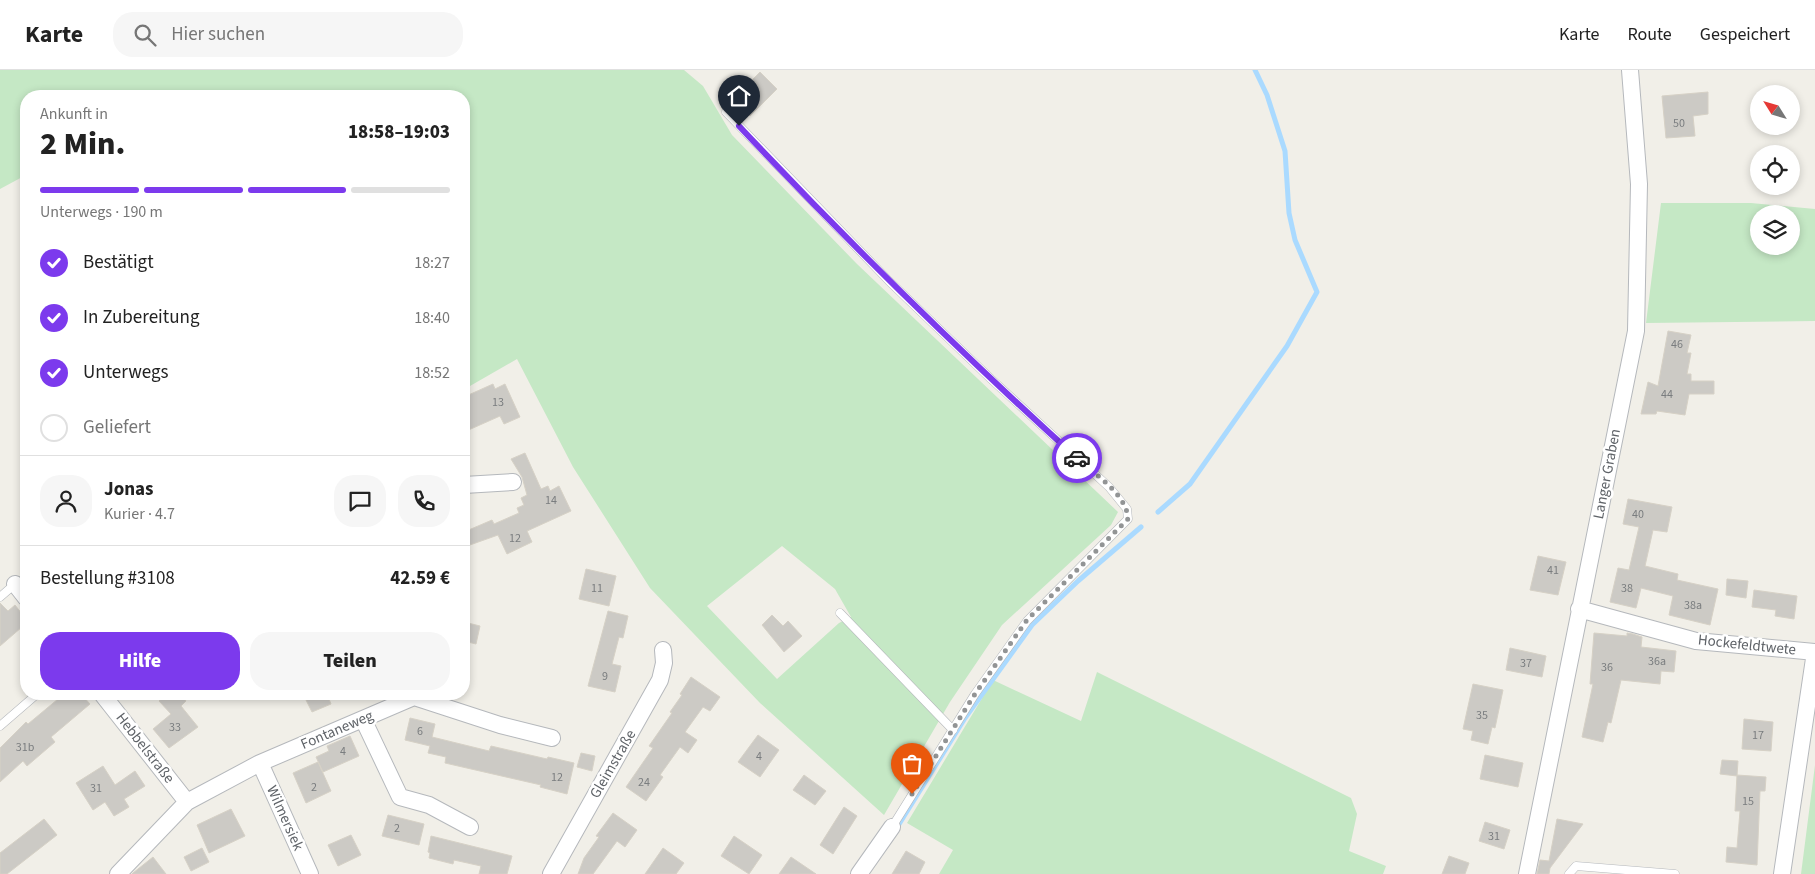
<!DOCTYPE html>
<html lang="de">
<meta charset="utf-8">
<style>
:root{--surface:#fff;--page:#f6f6f6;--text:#222;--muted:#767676;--line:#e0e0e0;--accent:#7c3aed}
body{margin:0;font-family:"Source Sans 3",sans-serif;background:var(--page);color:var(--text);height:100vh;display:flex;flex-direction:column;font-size:19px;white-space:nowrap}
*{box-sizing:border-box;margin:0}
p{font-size:16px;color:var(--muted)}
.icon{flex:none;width:28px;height:28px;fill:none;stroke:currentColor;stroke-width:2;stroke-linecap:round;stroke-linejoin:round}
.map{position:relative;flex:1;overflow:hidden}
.details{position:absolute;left:20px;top:20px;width:450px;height:610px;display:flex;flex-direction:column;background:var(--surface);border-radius:20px;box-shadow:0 2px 8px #0003}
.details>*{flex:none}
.needle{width:32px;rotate:307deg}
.controls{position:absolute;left:1750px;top:15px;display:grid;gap:10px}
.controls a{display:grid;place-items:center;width:50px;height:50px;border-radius:50%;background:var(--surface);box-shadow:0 2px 8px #0003;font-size:25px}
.pin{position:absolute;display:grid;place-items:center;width:42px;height:42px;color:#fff;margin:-51px -21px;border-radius:50% 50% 50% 0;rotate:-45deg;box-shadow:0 0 5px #0007}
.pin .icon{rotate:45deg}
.courier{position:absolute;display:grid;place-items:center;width:50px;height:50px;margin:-25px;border:4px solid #7c3aed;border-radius:50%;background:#fff;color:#222;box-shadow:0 1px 6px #0007}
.head em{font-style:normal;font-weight:800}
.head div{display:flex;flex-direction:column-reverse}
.head{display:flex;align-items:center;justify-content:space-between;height:85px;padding:0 20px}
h1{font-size:32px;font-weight:800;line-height:38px}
.bar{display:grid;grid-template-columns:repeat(4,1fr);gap:8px 5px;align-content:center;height:60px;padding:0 20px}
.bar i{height:6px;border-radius:4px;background:var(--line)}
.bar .selected{background:var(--accent)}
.bar p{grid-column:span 4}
.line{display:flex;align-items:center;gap:12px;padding:0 20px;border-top:1px solid var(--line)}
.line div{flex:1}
.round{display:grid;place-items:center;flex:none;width:52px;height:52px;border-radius:20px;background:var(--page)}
ol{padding:0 20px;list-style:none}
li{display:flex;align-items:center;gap:15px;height:55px}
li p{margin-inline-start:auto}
li .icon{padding:5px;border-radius:50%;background:var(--accent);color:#fff;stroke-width:4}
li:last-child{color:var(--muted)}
li i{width:28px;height:28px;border:2px solid var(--line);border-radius:50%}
.primary-button{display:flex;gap:10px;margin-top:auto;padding:10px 20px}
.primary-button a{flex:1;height:58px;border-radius:20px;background:var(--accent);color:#fff;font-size:20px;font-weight:800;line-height:58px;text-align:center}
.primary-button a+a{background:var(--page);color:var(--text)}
header{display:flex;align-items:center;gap:30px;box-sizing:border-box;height:70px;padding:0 25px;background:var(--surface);border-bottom:1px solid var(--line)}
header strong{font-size:24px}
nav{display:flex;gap:28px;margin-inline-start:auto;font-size:18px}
.search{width:350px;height:45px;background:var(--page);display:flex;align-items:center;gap:12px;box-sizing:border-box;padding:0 18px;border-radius:20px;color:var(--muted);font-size:19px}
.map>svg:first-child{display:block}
.green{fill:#c5e8c5;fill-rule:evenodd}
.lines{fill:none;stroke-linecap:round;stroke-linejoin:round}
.stream{stroke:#aadaff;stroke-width:5}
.building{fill:#cccac5;stroke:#d6d1c6}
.service-casing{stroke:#b5b8bc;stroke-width:9}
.minor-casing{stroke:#b5b8bc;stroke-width:18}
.service{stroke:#fff;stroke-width:8}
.minor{stroke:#fff;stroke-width:16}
.done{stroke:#929495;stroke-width:5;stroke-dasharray:0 9}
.route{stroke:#7c3aed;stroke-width:6}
.labels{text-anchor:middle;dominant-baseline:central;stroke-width:5;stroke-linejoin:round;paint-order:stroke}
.number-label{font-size:12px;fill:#7a7d7f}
.street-label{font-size:15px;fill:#5f6368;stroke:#fff}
</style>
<header>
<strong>Karte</strong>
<div class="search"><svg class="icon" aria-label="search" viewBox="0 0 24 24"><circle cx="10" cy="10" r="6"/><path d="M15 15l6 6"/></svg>Hier suchen</div>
<nav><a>Karte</a><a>Route</a><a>Gespeichert</a></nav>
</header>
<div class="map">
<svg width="1815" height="804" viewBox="0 0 1815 804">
<rect width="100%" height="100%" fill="#f1efe8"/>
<path class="green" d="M0,0H684L703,16L732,65L857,194L1118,442L1111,455L1002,555L950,632L884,745L760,633L650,518L573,397L517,289L470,316L464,305V26H26V105L0,119ZM782,476L835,519L851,547L839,553L777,609L707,536Z
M1661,133H1751L1815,139V251L1646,253ZM1759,144H1791V176H1759Z
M1097,602L1351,728L1357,744L1349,781L1386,796L1383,804H939L953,780L907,753L993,610L1081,651Z
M1815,695V804H1801Z"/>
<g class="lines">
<path class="stream" d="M1158,442L1190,414L1287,276L1317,222L1295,170L1289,143L1285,81L1267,25L1255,0
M896,759L965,648L1032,555L1078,511L1141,457"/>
</g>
<path class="building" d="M760,2L777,19L750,46L733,29Z
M1708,22V44L1693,46L1695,66L1666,68L1662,26Z
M1668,261L1691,265L1687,283H1691L1687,304H1691V311H1714V324H1689L1685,345L1657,341L1656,344H1641L1648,312L1658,316Z
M493,314L495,319L505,314L520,347L504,354L500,346L464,362V327Z
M525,383L541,419L548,416L550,421L559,416L571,441L527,461L532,472L507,484L498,465L467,476L464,462L492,450L494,454L519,443L517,438L524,435L521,428L527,425L522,407L511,389Z
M1628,429L1672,437L1667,462L1653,460L1645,496L1678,504L1677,510L1718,519L1710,555L1669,545L1673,526L1641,518L1636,538L1610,532L1618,498L1629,500L1639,457L1623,454Z
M1538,486L1566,492L1558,525L1530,520Z
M586,499L616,506L609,536L579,529Z
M1727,509L1748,511L1746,528L1726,525Z
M1754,520L1797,526L1794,549L1775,546L1776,540L1752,537Z
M0,533L8,541L15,535L26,549L20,554L22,557L0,576Z
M608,541L628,546L623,568L619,567L612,594L621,596L615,622L588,616Z
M772,545L783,556L788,551L802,566L784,582L762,555Z
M464,552L480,556L476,574L464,571Z
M1594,563L1627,566V563L1633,564L1642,567L1641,577L1676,581L1674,602L1661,601L1660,614L1621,610L1611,653L1608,652L1603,672L1582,667L1593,614H1590Z
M1510,578L1546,586L1542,607L1506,600Z
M691,607L720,627L710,641L703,637L685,662L697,670L688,683L680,677L660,705L663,707L646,731L626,717L653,678L649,676L672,643L670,642L682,625L680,624Z
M1473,614L1503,620L1495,658L1492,657L1488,674L1471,670L1473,661L1463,659Z
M64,624H70L74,629L81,624L90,634L51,667L55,672L27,696L23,691L0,712V678L26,652L28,654Z
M167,624H180L186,631L181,636L198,657L169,678L153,659L171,644L159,631Z
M303,624H327L331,634L312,642Z
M410,648L435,654L432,667L489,681L491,676L547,689L548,687L574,693L567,724L540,717L541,715L445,693L446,687L428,683L430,676L405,670Z
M1744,649L1773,652L1771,681L1742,679Z
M758,665L779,680L760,707L738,692Z
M350,666L359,686L323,702L316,687L329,681L327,676Z
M581,683L595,686L592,701L577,697Z
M1485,685L1523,693L1518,717L1480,709Z
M1722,690L1738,691L1737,706L1720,704Z
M318,692L331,721L306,733L293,703Z
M103,696L115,715L135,701L145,716L124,729L129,737L114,746L105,732L93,740L76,713Z
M804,705L826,721L815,735L793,720Z
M1737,705L1766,707L1765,721H1760L1757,795L1726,792L1727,777L1737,778L1740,741H1735Z
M844,737L857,746L833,784L820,775Z
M231,739L245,766L209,783L197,755Z
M613,743L637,760L625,777L617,771L593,804H578L584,788L599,767L596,766Z
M388,745L424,754L419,775L382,766Z
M44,749L57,765L7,804H0V783Z
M1557,749L1583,754L1550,798L1549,804H1537L1540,790L1549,791Z
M1485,752L1510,760L1504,779L1479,771Z
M351,765L361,785L338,796L328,775Z
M431,766L512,786L507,804H479L481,796L454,790L453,794L429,788L430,783L428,782Z
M734,766L762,785L749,804L721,786Z
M202,778L209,792L191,801L184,787Z
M663,778L684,793L676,804H645Z
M906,781L925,792L919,804H892Z
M1449,786L1469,793L1465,804H1442Z
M153,787L166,804H132L133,803Z
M791,787L816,804H779Z"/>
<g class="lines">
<g class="service-casing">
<path id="service" d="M726,42L889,211L991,309L1109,417L1127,439L1128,449L1027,551L975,624L892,757
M0,527L15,514
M840,543L953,660
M0,656L37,624
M1569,804L1576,796L1675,804"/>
</g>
<g class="minor-casing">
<path id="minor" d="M464,415L513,412
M15,514L26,528
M1579,539L1696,571L1815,582L1782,804
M102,624L187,732
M363,649L400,727L429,735L470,757
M260,693L310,804
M118,804L187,732L260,693L414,627L500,655L552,668
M551,804L660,610L664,593L663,580
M859,804L892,757
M1527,804L1636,261L1639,114L1630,0"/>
</g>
<use href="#service" class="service"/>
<use href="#minor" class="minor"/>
</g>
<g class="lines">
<path class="done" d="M912,724L975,624L1027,550L1128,449C1127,424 1094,404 1077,388"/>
<path class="route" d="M739,56C847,171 960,282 1077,388"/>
</g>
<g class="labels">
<g class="number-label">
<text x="1679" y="53">50</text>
<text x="1677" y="274">46</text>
<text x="1667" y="324">44</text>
<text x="498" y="332">13</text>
<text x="551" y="430">14</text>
<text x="1638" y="444">40</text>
<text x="515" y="468">12</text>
<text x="1553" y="500">41</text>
<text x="597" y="518">11</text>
<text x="1627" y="518">38</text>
<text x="1693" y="535">38a</text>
<text x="1657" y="591">36a</text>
<text x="1526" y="593">37</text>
<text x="1607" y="597">36</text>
<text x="605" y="606">9</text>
<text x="1482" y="645">35</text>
<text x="175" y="657">33</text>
<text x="420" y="661">6</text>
<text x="1758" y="665">17</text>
<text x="25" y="677">31b</text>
<text x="343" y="681">4</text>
<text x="759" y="686">4</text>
<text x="557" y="707">12</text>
<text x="644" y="712">24</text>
<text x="314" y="717">2</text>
<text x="96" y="718">31</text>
<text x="1748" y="731">15</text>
<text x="397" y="758">2</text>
<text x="1494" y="766">31</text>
</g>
<g class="street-label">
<text transform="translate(1607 404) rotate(-79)">Langer Graben</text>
<text transform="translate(1747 575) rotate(6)">Hockefeldtwete</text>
<text transform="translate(337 660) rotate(-23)">Fontaneweg</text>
<text transform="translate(145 678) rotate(52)">Hebbelstraße</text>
<text transform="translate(613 694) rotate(-60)">Gleimstraße</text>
<text transform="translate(285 748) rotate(66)">Wilmersiek</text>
</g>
</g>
</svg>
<div class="controls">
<a><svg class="needle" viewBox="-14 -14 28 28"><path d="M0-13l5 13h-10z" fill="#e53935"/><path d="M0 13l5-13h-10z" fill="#767676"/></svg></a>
<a><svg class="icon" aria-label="locate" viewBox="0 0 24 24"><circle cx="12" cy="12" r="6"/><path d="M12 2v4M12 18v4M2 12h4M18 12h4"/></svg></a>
<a><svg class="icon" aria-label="layers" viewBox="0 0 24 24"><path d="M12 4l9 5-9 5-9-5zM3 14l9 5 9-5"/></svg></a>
</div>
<div class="pin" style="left:912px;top:724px;background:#ea580c"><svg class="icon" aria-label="bag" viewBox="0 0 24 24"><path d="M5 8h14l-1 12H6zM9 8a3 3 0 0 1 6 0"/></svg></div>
<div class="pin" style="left:739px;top:56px;background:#1f2937"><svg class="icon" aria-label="home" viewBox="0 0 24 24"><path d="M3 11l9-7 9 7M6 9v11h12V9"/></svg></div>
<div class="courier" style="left:1077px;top:388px"><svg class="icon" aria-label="car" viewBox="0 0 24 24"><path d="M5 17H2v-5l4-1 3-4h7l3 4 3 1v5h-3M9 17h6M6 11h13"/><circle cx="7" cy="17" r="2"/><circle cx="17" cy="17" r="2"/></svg></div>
<section class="details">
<div class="head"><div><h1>2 Min.</h1><p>Ankunft in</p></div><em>18:58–19:03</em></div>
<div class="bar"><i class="selected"></i><i class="selected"></i><i class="selected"></i><i></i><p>Unterwegs · 190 m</p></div>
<ol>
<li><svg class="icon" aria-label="check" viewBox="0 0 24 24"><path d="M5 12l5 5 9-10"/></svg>Bestätigt<p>18:27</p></li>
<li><svg class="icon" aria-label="check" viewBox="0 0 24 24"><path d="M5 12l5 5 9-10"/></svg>In Zubereitung<p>18:40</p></li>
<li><svg class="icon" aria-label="check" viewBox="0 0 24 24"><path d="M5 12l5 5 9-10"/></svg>Unterwegs<p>18:52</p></li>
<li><i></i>Geliefert</li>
</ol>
<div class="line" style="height:90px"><a class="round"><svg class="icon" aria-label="person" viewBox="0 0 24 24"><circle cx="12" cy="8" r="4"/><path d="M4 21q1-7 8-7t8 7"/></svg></a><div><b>Jonas</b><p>Kurier · 4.7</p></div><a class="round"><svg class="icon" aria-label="chat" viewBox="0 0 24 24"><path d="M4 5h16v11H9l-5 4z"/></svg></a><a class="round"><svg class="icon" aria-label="phone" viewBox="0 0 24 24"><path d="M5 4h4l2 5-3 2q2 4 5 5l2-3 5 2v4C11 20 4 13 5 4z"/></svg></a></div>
<div class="line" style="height:65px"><div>Bestellung #3108</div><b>42.59 €</b></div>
<div class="primary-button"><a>Hilfe</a><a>Teilen</a></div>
</section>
</div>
